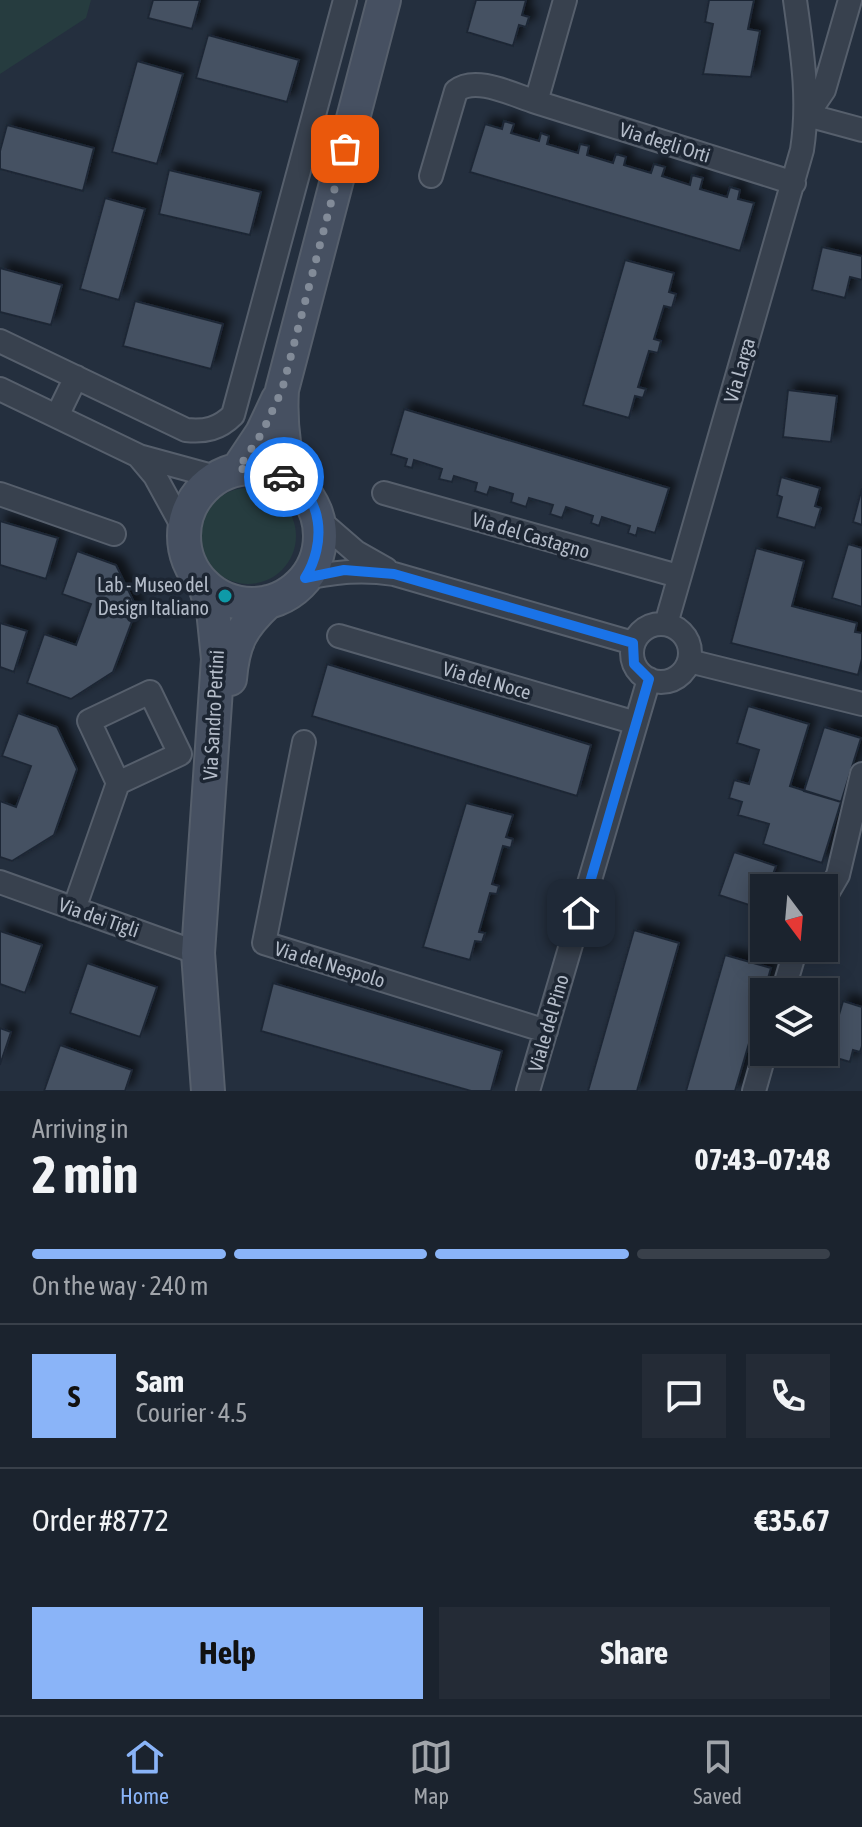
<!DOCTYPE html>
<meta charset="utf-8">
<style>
:root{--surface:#1b232e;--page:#242b36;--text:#f1f3f6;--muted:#a0a4aa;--line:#39404a;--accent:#8ab4f8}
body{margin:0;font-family:"Asap Condensed",sans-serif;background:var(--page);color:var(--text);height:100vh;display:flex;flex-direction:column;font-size:30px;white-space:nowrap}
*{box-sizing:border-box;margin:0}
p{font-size:26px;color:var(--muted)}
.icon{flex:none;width:44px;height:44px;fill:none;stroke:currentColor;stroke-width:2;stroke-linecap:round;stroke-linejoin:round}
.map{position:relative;height:1091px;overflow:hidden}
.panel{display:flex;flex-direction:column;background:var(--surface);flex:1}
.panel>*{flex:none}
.needle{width:52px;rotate:164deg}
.controls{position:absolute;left:750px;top:874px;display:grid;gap:16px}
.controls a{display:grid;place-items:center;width:88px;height:88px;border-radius:0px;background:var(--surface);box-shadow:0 4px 20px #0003,0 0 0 2px var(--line);font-size:40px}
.pin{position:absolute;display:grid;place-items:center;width:68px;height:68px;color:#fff;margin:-34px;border-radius:16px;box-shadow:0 4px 12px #0006}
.courier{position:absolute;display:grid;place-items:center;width:80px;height:80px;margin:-40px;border:6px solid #1a73e8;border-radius:50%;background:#fff;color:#222;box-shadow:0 2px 10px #0007}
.head em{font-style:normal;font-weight:700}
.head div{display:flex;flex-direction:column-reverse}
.head{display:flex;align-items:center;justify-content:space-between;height:136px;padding:0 32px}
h1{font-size:52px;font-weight:700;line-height:60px}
.bar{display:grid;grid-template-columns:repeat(4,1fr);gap:12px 8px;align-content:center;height:96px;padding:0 32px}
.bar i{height:10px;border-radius:6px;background:var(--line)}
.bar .current{background:var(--accent)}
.bar p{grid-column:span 4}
.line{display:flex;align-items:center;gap:20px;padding:0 32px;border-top:2px solid var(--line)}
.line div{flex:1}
.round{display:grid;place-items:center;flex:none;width:84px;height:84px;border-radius:0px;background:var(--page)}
.cta{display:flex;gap:16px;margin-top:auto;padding:16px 32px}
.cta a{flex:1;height:92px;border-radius:0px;background:var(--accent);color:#111;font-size:32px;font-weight:700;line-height:92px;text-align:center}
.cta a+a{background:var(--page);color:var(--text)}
.tabs{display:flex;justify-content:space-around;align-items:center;height:112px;border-top:2px solid var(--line);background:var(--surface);font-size:22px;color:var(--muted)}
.tabs a{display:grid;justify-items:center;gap:4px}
.tabs .current{color:var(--accent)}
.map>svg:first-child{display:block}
.green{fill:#263c3f}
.building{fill:#455162;stroke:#1f2835;stroke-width:2;filter:url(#shadow)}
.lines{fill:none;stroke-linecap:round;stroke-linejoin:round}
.street-casing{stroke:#565f6c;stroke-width:26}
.secondary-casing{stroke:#565f6c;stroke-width:36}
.street{stroke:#38414e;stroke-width:22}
.secondary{stroke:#465061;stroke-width:32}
.done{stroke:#828b98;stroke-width:8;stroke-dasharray:0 14.4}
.route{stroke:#1a73e8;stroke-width:10}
.culture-dot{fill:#0f9aa8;stroke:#1d2633;stroke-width:3}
.labels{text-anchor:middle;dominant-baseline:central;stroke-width:7;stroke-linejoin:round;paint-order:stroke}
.street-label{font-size:20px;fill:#b4bcc9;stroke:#1d2633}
.poi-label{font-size:20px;fill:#b4bcc9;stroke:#1d2633;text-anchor:end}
</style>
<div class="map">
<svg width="862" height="1091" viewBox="0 0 862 1091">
<defs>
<filter id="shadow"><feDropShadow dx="7" dy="-7" stdDeviation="4" flood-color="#0009"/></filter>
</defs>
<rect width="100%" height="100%" fill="#242f3e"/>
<path class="green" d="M0,0H91L86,18L0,74Z
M200 536a48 48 0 1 1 96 0a48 48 0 1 1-96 0Z"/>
<path class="building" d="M153,0H200L192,29L148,18Z
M476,0H526L522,15L529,17L526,27L519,25L513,46L467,32Z
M709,0H754L748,29L760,31L751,77L703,74L713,24L705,22Z
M208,35L299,60L287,102L196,78Z
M137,61L183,74L157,164L112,152Z
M504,121L514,124L511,133L539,141L541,133L549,136L547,144L578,153L580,144L589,146L587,155L613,163L616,154L626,157L624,165L651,173L654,164L665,167L662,176L690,185L692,175L703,178L700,189L727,197L730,187L740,190L738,199L754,203L740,251L470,172L485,124L502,129Z
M7,125L94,148L83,191L0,169V151Z
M169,170L261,192L250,235L159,214Z
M105,198L145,209L119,300L80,289Z
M822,247L862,256V280L850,277L845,298L812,290Z
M625,260L674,273L669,292L676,294L672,308L664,306L654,339L661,341L658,353L649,351L638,387L646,389L643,398L635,396L629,418L583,405Z
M0,268L62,285L51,325L0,312Z
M135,301L223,324L211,369L123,346Z
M788,390L837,396L831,442L783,437Z
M404,409L669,488L655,533L638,528L636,536L628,533L630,526L602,517L599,526L591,523L593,516L566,507L562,518L550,514L553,505L529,498L526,507L511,502L513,494L490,487L487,495L475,491L477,483L454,476L452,482L439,479L442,469L414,460L412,468L405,466L407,459L391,454Z
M781,477L820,488L815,506L821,508L815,528L777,517L782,497L777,495Z
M862,488V525L853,522Z
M0,521L58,538L46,579L0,565Z
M848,544L862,548V607L832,598Z
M756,548L804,561L792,606L857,623L855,632L862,633V659L858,675L731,643Z
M77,551L116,565L137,608L113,672L71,699L27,683L44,634L76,645L91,604L62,594Z
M0,623L27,631L14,672L0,667Z
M327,664L591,745L577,796L312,716Z
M748,706L809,724L790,786L841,802L822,863L763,844L769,824L738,815L742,802L729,798L734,780L749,784L759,750L737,743Z
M18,713L57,727L77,769L54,835L12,861L0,857V801L16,807L31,766L2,756Z
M824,727L861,738L841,802L804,791Z
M466,803L513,815L506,837L513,839L511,848L503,846L492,884L499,886L497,894L490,893L479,932L485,933L482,942L475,941L470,960L423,947Z
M734,852L776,866L768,888H764L761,909L719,895Z
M634,930L679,943L637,1091H588Z
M0,931L42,945L25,993L0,984Z
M725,955L771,968L735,1091H686Z
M87,963L157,987L140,1037L70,1013Z
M273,983L502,1051L491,1091H471L261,1031Z
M843,1001L862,1007V1046L860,1052L853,1050L850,1062L816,1052H824V1030L834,1032Z
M0,1028L11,1032L0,1065Z
M60,1045L132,1070L125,1091H44Z"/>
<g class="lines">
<g class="street-casing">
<path id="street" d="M565,0L536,102L794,183
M850,0L824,90L807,115L862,130
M431,176L456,91C476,75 513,95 536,102
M0,341L186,430C205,432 219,429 233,415L345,0
M0,389L139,456L216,477
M57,416L76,377
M139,457L155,476L184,529
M384,493L678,576
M0,494L114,534
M319,520L356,552L386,569
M305,578C339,572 360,569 394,574L633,643
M666,624L802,150C810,99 802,51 795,0
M632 653a29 29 0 1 1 58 0a29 29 0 1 1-58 0Z
M339,636L636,723
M689,661L862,704
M304,742L264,943L546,1031
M0,882L198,953
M824,899L838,875L862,774
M74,909L118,783L180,754L150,692L89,721L118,783
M783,992L796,948
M528,1091L649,679
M754,1091L765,1052"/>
</g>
<g class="secondary-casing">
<path id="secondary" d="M184 536a68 68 0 1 1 136 0a68 68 0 1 1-136 0Z
M238,469L262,433L278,399
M292,480C283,449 280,422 282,390L384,0
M204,584L213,610L218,659L198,953L208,1091
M230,679C233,643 241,627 268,602"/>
</g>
<use href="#street" class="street"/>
<use href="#secondary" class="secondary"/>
</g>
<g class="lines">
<path class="done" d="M284,477L266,469H238L262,433L282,390L345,149"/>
<path class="route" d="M284,477C325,494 326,545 305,578L344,570L394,574L633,643L634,664L649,679L581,913"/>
</g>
<circle class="culture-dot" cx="225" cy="596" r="8"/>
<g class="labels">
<g class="street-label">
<text transform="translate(665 142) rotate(17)">Via degli Orti</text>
<text transform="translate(739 370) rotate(-74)">Via Larga</text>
<text transform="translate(531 535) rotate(16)">Via del Castagno</text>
<text transform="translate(487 680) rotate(16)">Via del Noce</text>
<text transform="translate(213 715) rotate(-87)">Via Sandro Pertini</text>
<text transform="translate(99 917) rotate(19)">Via dei Tigli</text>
<text transform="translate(330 964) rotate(17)">Via del Nespolo</text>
<text transform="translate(548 1023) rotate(-74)">Viale del Pino</text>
</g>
<g class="poi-label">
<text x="209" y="584">Lab - Museo del<tspan x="209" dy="23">Design Italiano</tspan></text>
</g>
</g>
</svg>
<div class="controls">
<a><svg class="needle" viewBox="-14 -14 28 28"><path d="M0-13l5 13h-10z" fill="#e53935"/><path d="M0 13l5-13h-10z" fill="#a0a4aa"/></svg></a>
<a><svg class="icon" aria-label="layers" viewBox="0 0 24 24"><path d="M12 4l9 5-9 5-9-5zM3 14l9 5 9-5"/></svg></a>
</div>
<div class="pin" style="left:345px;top:149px;background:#ea580c"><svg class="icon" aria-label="bag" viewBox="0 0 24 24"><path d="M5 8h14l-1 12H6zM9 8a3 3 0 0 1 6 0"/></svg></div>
<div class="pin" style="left:581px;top:913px;background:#1f2937"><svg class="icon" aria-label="home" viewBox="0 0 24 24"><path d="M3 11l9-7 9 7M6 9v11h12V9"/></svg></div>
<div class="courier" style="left:284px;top:477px"><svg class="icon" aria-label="car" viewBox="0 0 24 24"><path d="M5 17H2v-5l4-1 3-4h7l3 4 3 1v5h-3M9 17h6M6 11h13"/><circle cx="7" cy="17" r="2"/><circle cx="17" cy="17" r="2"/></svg></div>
</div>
<section class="panel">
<div class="head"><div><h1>2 min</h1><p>Arriving in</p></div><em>07:43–07:48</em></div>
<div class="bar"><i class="current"></i><i class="current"></i><i class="current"></i><i></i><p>On the way · 240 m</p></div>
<div class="line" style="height:144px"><b class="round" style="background:var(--accent);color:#111">S</b><div><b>Sam</b><p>Courier · 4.5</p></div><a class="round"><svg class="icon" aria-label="chat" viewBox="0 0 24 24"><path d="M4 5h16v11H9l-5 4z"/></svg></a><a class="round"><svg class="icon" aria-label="phone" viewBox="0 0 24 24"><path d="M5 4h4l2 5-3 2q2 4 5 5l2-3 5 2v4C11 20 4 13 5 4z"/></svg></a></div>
<div class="line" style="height:104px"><div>Order #8772</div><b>€35.67</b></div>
<div class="cta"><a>Help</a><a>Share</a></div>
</section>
<nav class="tabs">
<a class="current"><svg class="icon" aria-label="home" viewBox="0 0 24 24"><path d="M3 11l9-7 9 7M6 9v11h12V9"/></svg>Home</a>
<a><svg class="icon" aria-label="map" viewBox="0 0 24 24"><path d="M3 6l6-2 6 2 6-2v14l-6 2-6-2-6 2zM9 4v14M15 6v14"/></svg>Map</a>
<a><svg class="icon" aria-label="saved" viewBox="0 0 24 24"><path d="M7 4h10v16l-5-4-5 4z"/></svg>Saved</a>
</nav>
